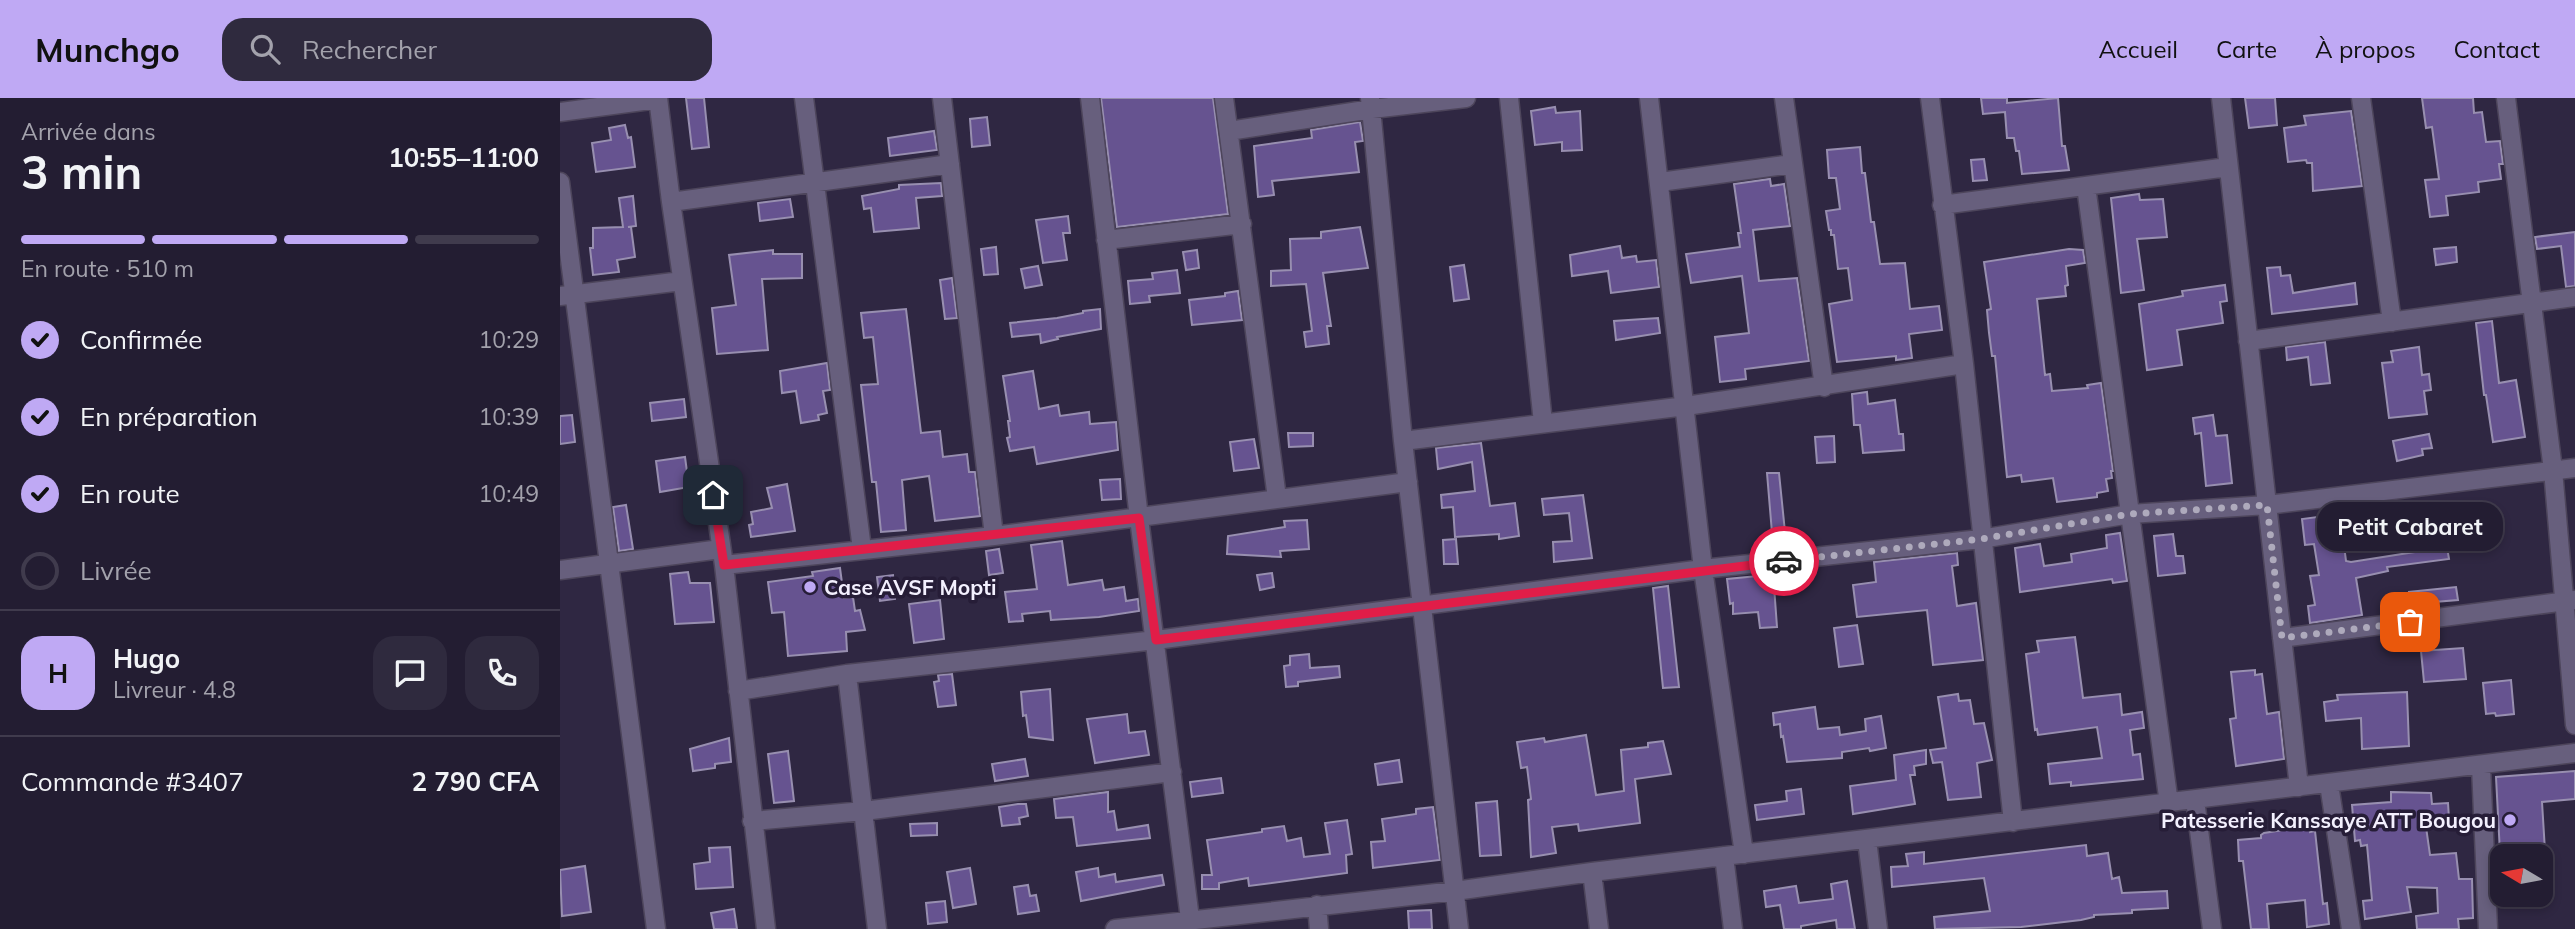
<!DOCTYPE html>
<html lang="fr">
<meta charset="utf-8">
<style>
:root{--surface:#231d32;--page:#2f2a3e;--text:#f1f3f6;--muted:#a3a2ac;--line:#403b4d;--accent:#bfa9f4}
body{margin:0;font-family:Mulish,sans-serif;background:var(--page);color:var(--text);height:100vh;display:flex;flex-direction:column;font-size:26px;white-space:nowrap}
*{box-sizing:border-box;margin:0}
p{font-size:23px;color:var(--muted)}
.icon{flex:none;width:38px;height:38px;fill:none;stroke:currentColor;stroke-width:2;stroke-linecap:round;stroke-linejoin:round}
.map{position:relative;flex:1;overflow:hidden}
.side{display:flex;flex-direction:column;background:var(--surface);width:560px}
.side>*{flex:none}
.needle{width:46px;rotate:280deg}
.tools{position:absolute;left:1930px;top:746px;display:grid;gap:14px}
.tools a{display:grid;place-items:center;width:63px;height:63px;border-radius:14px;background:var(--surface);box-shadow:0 4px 10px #0003,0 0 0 2px var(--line);font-size:35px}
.pin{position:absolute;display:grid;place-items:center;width:60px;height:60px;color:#fff;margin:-30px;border-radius:14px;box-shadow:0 4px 10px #0006}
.courier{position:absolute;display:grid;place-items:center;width:70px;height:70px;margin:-35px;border:5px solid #e11d48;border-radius:50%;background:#fff;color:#222;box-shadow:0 2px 9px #0007}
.bubble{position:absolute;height:49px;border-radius:21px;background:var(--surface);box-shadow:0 4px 10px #0003,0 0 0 2px var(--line);font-size:23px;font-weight:700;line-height:49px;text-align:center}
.overview em{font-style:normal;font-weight:700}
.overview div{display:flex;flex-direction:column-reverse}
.overview{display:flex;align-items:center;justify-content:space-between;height:119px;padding:0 21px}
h1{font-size:46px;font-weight:700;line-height:52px}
.bar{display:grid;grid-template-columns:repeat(4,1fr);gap:10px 7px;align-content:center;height:84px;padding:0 21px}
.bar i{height:9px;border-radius:5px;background:var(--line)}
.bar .on{background:var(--accent)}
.bar p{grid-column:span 4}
.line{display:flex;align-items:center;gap:18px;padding:0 21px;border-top:2px solid var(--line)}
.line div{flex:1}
.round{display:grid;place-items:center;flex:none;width:74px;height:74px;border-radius:21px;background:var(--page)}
ol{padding:0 21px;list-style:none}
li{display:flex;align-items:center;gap:21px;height:77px}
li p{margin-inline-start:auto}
li .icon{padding:7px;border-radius:50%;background:var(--accent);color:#111;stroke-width:4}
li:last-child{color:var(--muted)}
li i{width:38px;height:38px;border:4px solid var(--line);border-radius:50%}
header{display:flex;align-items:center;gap:42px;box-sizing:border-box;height:98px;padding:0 35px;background:var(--accent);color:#111}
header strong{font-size:33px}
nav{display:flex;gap:38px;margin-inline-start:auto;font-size:24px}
.search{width:490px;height:63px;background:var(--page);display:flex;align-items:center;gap:18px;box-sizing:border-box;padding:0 24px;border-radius:21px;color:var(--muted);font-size:26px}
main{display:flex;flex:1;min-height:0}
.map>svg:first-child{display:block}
.building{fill:#665390;stroke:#988fb0;stroke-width:2}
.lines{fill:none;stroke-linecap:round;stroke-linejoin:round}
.minor-casing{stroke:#4d455b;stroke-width:21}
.minor{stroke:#675f7d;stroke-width:18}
.done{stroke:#aeaabc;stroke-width:7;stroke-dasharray:0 12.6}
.route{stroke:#e11d48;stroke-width:9}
.poi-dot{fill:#bfa9f4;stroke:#261d37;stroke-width:2.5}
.labels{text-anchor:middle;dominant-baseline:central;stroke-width:7;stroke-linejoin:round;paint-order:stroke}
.poi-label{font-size:21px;font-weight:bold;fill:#f3f0fe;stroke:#261d37;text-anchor:start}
</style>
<header>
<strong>Munchgo</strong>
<div class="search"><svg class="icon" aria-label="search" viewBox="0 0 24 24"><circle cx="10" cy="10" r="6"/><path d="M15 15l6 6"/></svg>Rechercher</div>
<nav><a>Accueil</a><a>Carte</a><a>À propos</a><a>Contact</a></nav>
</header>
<main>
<section class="side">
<div class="overview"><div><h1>3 min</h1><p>Arrivée dans</p></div><em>10:55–11:00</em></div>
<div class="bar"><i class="on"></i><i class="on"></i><i class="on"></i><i></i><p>En route · 510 m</p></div>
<ol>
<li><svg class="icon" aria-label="check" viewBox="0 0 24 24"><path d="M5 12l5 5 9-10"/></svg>Confirmée<p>10:29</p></li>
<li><svg class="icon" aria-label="check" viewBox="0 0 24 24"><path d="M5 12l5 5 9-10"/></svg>En préparation<p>10:39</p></li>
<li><svg class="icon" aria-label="check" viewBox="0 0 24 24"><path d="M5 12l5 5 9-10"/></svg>En route<p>10:49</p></li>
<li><i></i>Livrée</li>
</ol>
<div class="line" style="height:126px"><b class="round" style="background:var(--accent);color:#111">H</b><div><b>Hugo</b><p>Livreur · 4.8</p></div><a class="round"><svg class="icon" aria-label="chat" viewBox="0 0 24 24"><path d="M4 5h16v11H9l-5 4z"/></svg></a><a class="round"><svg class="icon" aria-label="phone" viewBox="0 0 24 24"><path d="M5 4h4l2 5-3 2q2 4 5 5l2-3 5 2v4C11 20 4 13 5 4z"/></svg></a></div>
<div class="line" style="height:91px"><div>Commande #3407</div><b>2 790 CFA</b></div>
</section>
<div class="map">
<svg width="2015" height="831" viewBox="0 0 2015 831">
<rect width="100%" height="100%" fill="#2f2742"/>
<path class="building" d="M126,0H144L149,49L132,51Z
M541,0H653L668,116L557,129Z
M1421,0H1447V5L1498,0L1502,48H1505L1509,72L1462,76L1459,53H1456L1454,40H1447L1445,14L1423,16Z
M1685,0H1715L1717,27L1689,30Z
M1862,0H1913L1914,15L1922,14L1926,44L1940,43L1943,66H1939L1941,81L1918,84L1919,94L1886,98L1888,117L1870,119L1865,82L1879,81L1872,29L1866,30Z
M995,9L996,15L1020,13L1022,52L1002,53V44L975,47L971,13Z
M1791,13L1802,88L1753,93L1752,65H1747L1746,62L1728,64L1724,30L1746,27L1744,18Z
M427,19L430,47L412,49L410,21Z
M800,24L803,43L795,44L799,74L712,83L714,97L698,99L694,48L752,40L751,32Z
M65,27L68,40L71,39L75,69L36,74L32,45L51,42L49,30Z
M374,33L377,52L330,58L328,40Z
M1300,49L1302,75H1305L1311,124H1314L1320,166L1345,165L1350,211L1379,208L1382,232L1349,236L1352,260L1336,262V258L1277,264L1269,206L1292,202L1288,170L1278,171L1274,137H1271V132H1269L1266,113L1280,111L1276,80H1269L1267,52Z
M1424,61L1427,82L1413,83L1411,62Z
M1210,81L1211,88L1224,86L1230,128L1193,132L1199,183L1237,180L1249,263L1185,271L1186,281L1160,284L1155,239L1189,235L1182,178L1131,185L1126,156L1180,149L1178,135H1181L1174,86Z
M381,85L382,98L356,100L359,130L314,134L311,110L304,111L302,98L339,91V87Z
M1579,96L1580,102L1603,101L1607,139L1577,141L1584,192L1561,195L1551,100Z
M73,98L76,128L68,129H71L75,159L57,162L59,174L33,177L30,150H33V130L63,129L59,100Z
M230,101L233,119L200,123L198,105Z
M508,118L510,135H503L507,162L483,165L476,122Z
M800,129L808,170L763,175L771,228H767L769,246L746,249L744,234L752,233L746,186L711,188V173L731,172L730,141L761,140V134Z
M2015,134V188L2006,189L2001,148L1977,151L1975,139Z
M1060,148L1062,160L1076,158L1077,164L1096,162L1099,189L1051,195L1048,173L1012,178L1010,157Z
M436,149L438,176L424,177L421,151Z
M1896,149L1897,164L1876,167L1874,151Z
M1509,151L1523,152L1525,165L1506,168L1508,187L1505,188L1506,198L1477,201L1485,277L1490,276L1492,293L1528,290L1527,287L1541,285L1553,373H1551L1552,380L1546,381L1548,393L1537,395V399L1497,404L1493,380L1462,384L1461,377L1447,379L1435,258H1432L1429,235L1427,212L1431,211L1424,164Z
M213,152V156H242V180L202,181L208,252L157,256L152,210L176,207L169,157Z
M637,152L639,170L626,172L623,154Z
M904,167L909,201L894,203L890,169Z
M478,168L482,187L465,190L461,171Z
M1720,169L1721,178L1730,177L1733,195L1795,185L1797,206L1712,216L1707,170Z
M617,172L620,195L589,198L590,204L570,206L568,183L593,181L592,175Z
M392,180L397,220L385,221L380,182Z
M1665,187L1667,203L1660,204L1663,225L1617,232L1622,267L1587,272L1579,206L1623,198L1622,193Z
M678,193L682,222L632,227L629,202L665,198V195Z
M346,211L361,335L380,333L383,359L407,356L409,374H415L420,418L375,423L369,378L342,382L346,432L321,434L316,384H312L301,287L318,286L313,239L304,240L301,215Z
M540,211L541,231L497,239L498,241L481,245L480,236L452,239L450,225L497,220L523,215V213Z
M1098,220L1100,235L1056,242L1054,223Z
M1932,223L1939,285L1956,282L1965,339L1933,344L1926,297H1924L1916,225Z
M1765,244L1770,285L1751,287L1748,259L1727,262L1726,249Z
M1859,249L1862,277L1869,276L1871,292L1864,293L1867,316L1829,320L1822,265L1833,264L1831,253Z
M267,265L270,292L263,293L267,315L258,317L259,322L241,325L236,293L222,295L220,273Z
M473,273L479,311L498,307L500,318L529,314L530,326L556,324L558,352L477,366L474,349L450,353L447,340L450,339L448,323H450L443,278Z
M1307,294L1308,306L1335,302L1339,336H1343L1344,352L1303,355L1300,327H1294L1292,296Z
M124,301L126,319L92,323L90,305Z
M12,317L15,344L0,346V318Z
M1653,317L1656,338L1667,337L1672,385L1646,388L1641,335L1635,336L1633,320Z
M728,335H753V348L729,349Z
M1869,336L1872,350L1862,351L1863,357L1837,363L1833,343Z
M1274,338L1275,364L1257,365L1255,339Z
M694,341L699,370L674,373L670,344Z
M921,345L930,408L955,405L959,438L939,441V436L895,439L893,409L882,410L881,397L915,393L912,364L878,371L876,350Z
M125,359L129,389L100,394L96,363Z
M1207,375H1219L1225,434L1212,435Z
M560,381L561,401L542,402L540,382Z
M227,386L235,433L191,439L189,427L193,426L191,414L212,410L207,390Z
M1023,397L1032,460L994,464L993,444L1012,443L1009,415L984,417L982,401Z
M66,407L73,451L59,453L53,409Z
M1780,416L1786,463L1791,464L1887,449L1889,461L1827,469L1828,473L1796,480L1802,517L1750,525L1748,508L1755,507L1750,478L1759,477L1754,446L1745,447L1742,421Z
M747,422L749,451L720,453L721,459L667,456L668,438L725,429L724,423Z
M1560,435L1567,483L1553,485L1552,481L1460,494L1455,450L1480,446L1484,468L1512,464L1511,456L1547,450L1546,437Z
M1613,436L1616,458H1623L1625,475L1598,478L1594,438Z
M896,441L898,466H884L883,442Z
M502,443L508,487L542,482L544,492L564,489L566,503L578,501L579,513L539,519L491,522L490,513L462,516L463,523L449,524L445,494L477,491L471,447Z
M439,451L443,475L429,477L426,453Z
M1397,455L1398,467L1392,468L1397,508L1416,505L1423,562L1373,567L1367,512L1297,519L1293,487L1316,484L1314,464Z
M280,470L284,500L293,499L295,513L300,512L305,532L286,534L287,553L228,558L224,514L212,515L208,484L253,478L252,474Z
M128,474L130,485H150L154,524L115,526L110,476Z
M712,475L714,489L700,492L697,477Z
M333,477L335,501L320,503L317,479Z
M1208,477L1209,489L1214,488L1217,529L1200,530L1198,514L1173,516V505L1170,506L1167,481Z
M1108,488L1119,589L1103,590L1093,490Z
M1896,489L1898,502L1850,506L1849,494Z
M380,502L384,541L354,545L349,506Z
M1297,527L1303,566L1279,569L1274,530Z
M1515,539L1523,600L1560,596L1562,617L1582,614L1584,630L1570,632L1573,657L1580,656L1583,681L1511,688V684L1490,686L1488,666L1542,660L1537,629L1478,637L1477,631L1475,632L1466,556L1479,554L1477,543Z
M1903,550L1906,581L1864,584L1861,553Z
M749,556L750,570L779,568L780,579L738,584V588L726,589L724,568L730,567V558Z
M1695,572V577L1702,576L1707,616L1719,614L1724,661L1676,668L1670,621L1676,620L1671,574Z
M392,576L396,607L378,609L374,584L379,583L378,577Z
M1951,582L1954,616L1936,618L1935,615L1926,616L1923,585Z
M490,591L493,642L469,639L466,617L463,618L461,594Z
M1847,594L1849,648L1802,651L1801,620L1766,623L1764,604L1778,602L1777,597Z
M1398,596L1399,603L1410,602L1414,626L1424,625L1432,662L1417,665L1421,699L1388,702L1382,664L1373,665L1370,652L1386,650L1378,599Z
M1255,609L1258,631L1279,629L1280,637L1306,633L1305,621L1321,618L1326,650L1310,653L1309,650L1282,654V660L1227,664L1223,638L1221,639L1220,626L1214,627L1213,615Z
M567,616L569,635L585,633L589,657L535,665L527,621Z
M1026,637L1036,697L1064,693L1061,652L1088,649V645L1103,643L1111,676L1075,681L1080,725L1019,733L1018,726L992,729L996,755L971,759L968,702L971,701L967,669L961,670L957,644L984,640L985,644Z
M169,640L171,664L155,666V670L133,673L130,651Z
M1366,652V666L1354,668L1355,677H1350L1355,706L1293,716L1290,688L1336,682L1334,657Z
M228,653L234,703L214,705L208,656Z
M465,661L468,678L435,683L432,666Z
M839,662L842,684L818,687L815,666Z
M2015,673V701L1982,704L1985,753L1940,755L1936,679Z
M661,680L663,695L632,699L630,684Z
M1241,691L1244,716L1197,722L1195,707L1227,703L1226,693Z
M548,694V714L554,713L557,732L588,727L590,740L517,748L513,719L496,720L494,701Z
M1831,694L1871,695L1872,706L1888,705L1889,721L1865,722L1870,757L1896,755L1899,781H1912L1913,820L1898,821L1899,831H1857L1856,818L1878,815L1877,790L1847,789L1851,814L1805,821L1803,803L1812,802L1807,747L1801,748L1800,742L1795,743L1792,707L1831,704Z
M937,703L941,757L920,758L916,705Z
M458,706H466L468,718L459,720L460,726L442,728L439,709Z
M873,709L880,762L813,770L811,744L825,743L822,721L856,716V711Z
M787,722L792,756L786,757L787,775L689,788L688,780L659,785V791H642V777H652L647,742L702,734V731L724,728L727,743L741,740L744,759L770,756L765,725Z
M377,725V737L351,738L350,726Z
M1749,728L1750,734L1755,733L1763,806L1767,805L1769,826L1747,829L1745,802L1707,806L1709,831H1691L1683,763H1679L1678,742L1701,740V737L1704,735Z
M1526,747L1527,758L1548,755L1552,781L1559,779L1562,795L1607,793L1608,810L1572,812V815L1534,817V819L1521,822L1461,829L1375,831L1374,819L1430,813L1424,780L1332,789L1331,769L1348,768L1346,756L1364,754V766Z
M170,749L173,789L136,791L134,766L150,764L149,750Z
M25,768L31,814L2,818L0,772Z
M410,770L416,806L393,810L387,774Z
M538,770L539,779L555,776L556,784L602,777L604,787L521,803L516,774Z
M1287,783L1295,831H1277L1276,822L1241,828V831H1224L1220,807L1206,809L1204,793L1236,788L1239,805L1273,801L1271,786Z
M468,787L470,798L476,797L479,813L458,816L454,789Z
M385,803L387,824L368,826L366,805Z
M174,811L177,831H154L151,815Z
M871,812L872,831H849L848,813Z"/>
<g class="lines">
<g class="minor-casing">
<path id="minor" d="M98,0L111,104L164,467L206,831
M244,0L302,451
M382,0L434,438
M530,0L579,420L630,821
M664,0L717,400
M810,0L843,343L899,831
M949,0L983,325
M1089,0L1143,471L1184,756
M1224,0L1264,289
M1370,0L1404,266L1453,724
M1661,0L1739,689
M1801,0L1832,224
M1946,0L1993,372L2015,627
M0,14L98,1
M669,33L812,11L906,0
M0,84L96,831
M1100,84L1232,66
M1526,88L1609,706
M111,104L390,66
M1382,107L1668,69
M546,142L682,126
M0,198L122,183
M1688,243L2015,199
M843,343L1126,308L1404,266
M164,467L434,438L848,384
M0,472L161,451
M1722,540L2015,502
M287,576L317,831
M178,593L287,576L596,542L1143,471L1421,441L1570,416L1707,407L2015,370
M1921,668L1928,831
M1769,686L1791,831
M1635,702L1652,831
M192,723L304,713L612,674
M1307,742L1318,831
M1164,758L1173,831
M1032,774L1039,831
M757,807L759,831
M555,831L895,793L1032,774L2015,655"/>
</g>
<use href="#minor" class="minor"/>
</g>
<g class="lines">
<path class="done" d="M1224,463L1421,441L1570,416L1707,407L1722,540L1850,524"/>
<path class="route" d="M153,397L164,467L579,420L596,542L1224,463"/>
</g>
<g class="poi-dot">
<circle cx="250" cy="489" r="7"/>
<circle cx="1950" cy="722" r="7"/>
</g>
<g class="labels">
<g class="poi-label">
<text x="264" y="489">Case AVSF Mopti</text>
<text x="1936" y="722" text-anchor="end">Patesserie Kanssaye ATT Bougou</text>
</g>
</g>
</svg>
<div class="tools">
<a><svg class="needle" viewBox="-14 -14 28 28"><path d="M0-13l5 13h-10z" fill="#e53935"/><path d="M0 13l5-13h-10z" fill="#a3a2ac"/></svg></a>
</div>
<div class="pin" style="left:1850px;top:524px;background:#ea580c"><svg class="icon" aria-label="bag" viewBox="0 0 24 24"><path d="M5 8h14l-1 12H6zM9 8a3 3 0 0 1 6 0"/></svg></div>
<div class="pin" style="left:153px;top:397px;background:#1f2937"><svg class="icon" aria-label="home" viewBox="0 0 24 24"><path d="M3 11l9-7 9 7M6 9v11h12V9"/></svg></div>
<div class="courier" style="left:1224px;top:463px"><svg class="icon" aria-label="car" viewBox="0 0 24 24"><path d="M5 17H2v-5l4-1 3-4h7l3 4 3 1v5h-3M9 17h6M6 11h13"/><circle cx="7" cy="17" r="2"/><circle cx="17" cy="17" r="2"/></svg></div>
<div class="bubble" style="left:1757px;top:404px;width:186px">Petit Cabaret</div>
</div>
</main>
